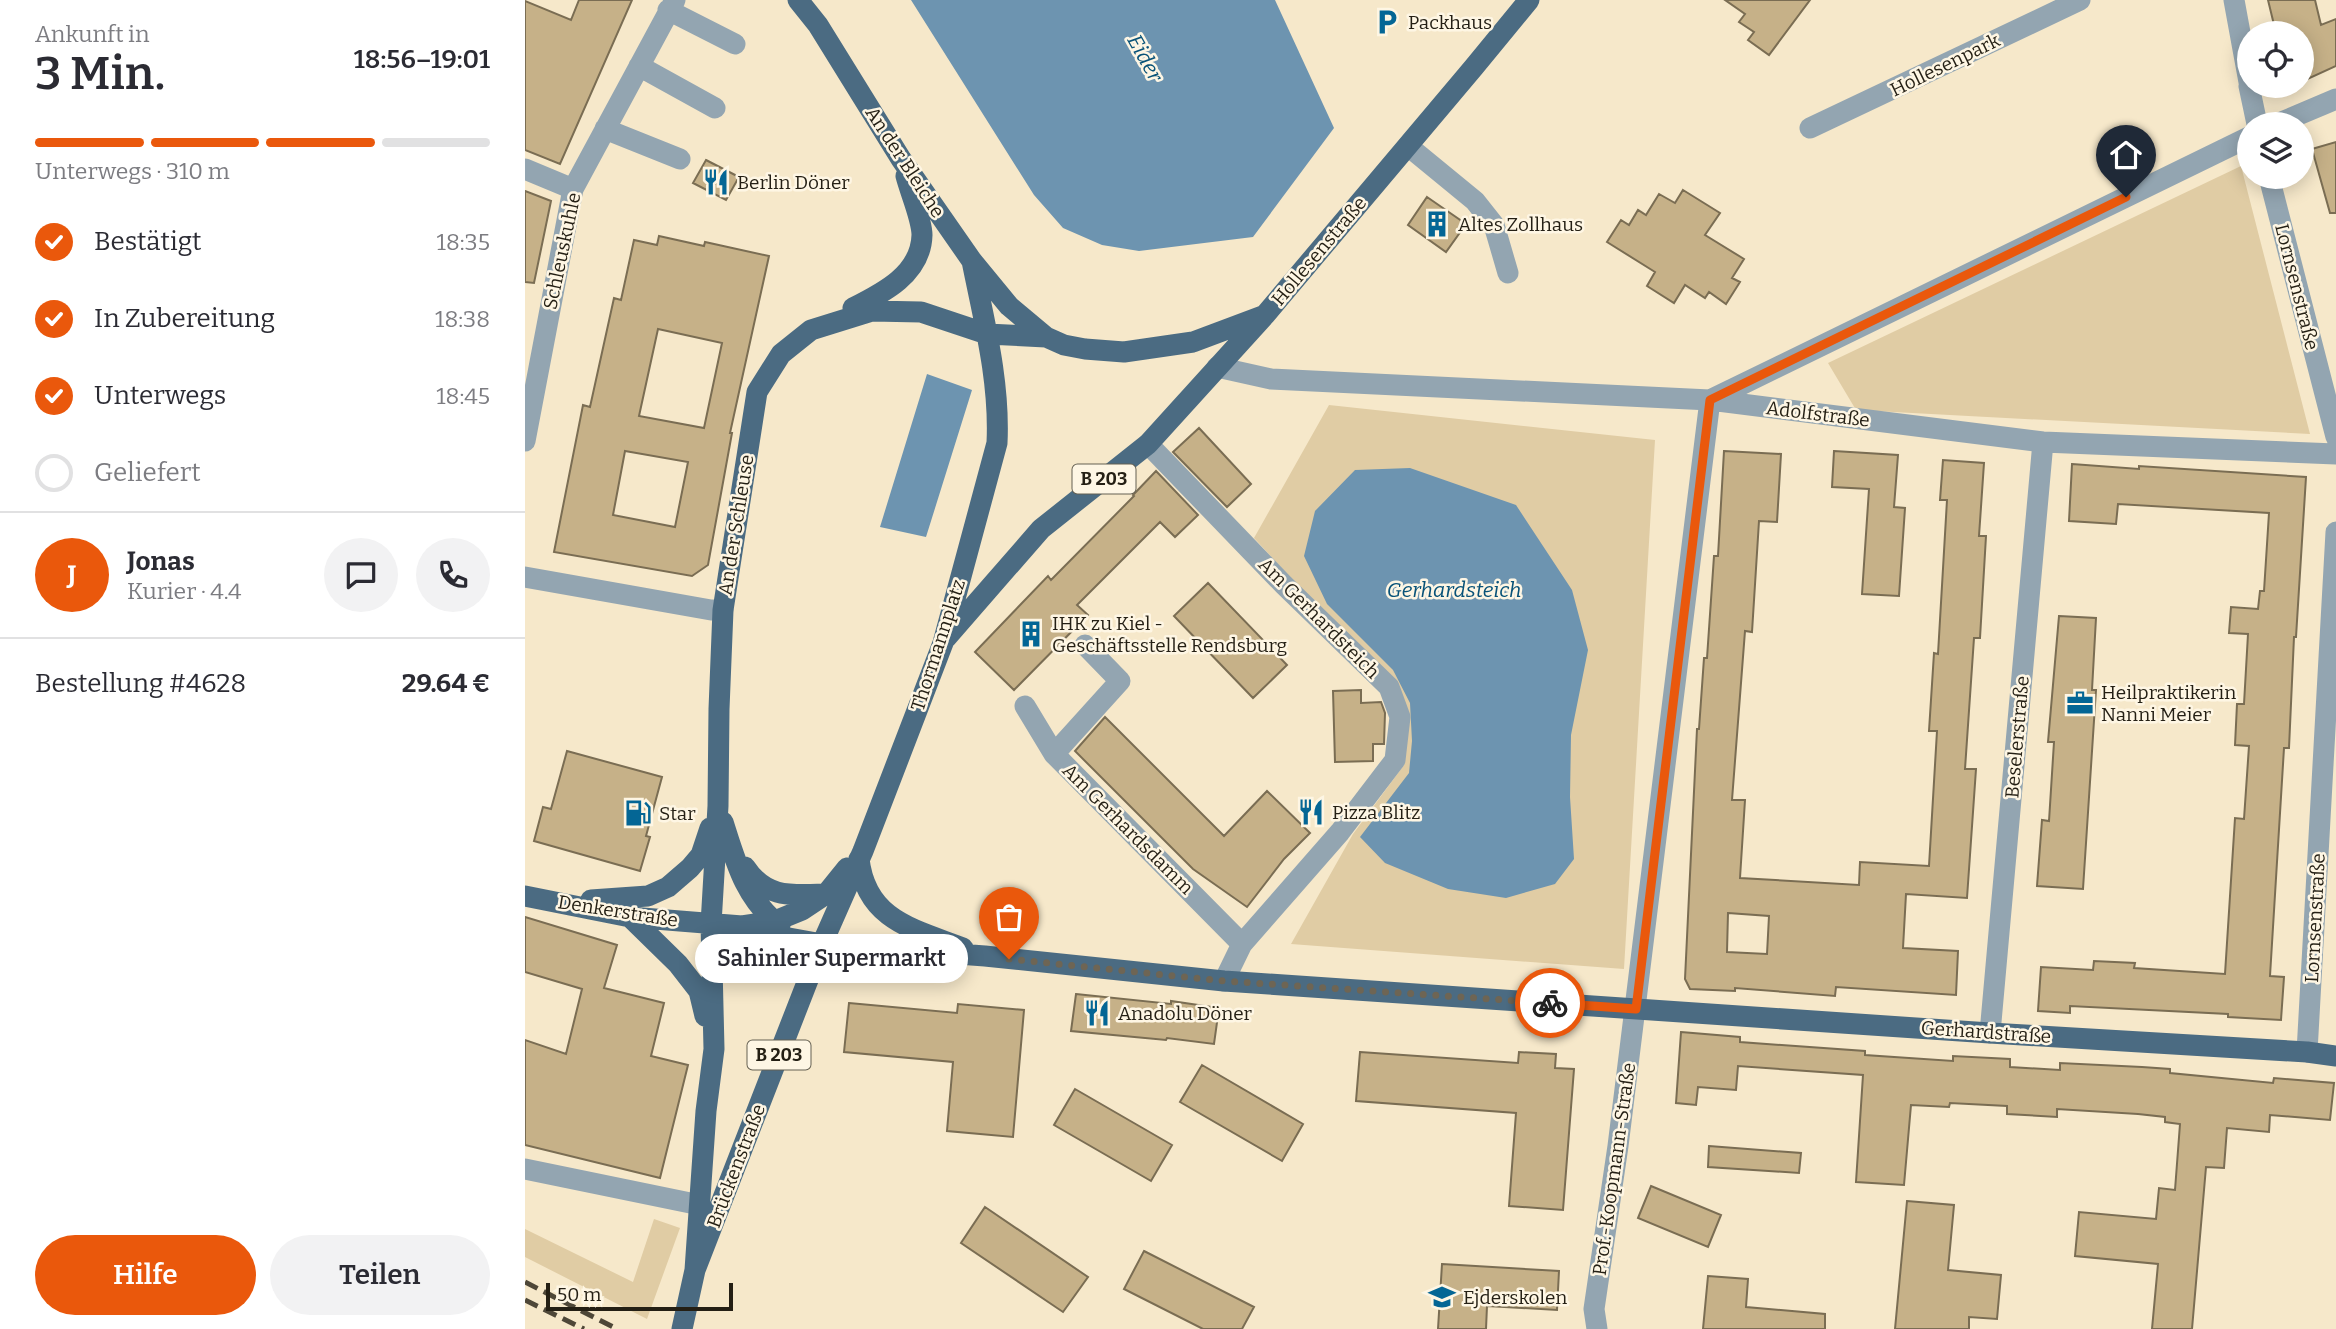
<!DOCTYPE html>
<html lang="de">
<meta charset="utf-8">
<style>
:root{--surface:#fff;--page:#f2f2f3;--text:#2b2b33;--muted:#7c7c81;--line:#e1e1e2;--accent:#ea580c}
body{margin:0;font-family:Bitter,serif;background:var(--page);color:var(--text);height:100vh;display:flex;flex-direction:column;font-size:26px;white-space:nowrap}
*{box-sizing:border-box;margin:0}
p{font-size:23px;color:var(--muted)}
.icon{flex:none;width:38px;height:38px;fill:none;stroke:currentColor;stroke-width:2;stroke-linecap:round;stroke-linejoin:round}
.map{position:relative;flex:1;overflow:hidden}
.drawer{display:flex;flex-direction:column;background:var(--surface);width:525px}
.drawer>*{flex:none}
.controls{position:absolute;left:1712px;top:21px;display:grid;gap:14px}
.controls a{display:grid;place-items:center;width:77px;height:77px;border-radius:50%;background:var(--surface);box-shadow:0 4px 18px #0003;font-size:35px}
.scale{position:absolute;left:21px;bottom:18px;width:187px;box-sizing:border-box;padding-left:7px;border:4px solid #241f14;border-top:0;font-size:19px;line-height:24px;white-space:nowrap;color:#241f14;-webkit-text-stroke:5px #fef6e4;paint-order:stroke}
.pin{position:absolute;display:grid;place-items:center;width:60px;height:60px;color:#fff;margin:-72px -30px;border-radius:50% 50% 50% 0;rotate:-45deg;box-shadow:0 0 7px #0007}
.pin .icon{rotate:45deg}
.courier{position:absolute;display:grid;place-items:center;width:70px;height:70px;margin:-35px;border:5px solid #ea580c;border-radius:50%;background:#fff;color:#222;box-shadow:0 2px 9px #0007}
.bubble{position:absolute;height:49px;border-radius:24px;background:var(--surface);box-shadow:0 4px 18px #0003;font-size:23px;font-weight:600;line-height:49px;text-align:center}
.overview em{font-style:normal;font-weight:600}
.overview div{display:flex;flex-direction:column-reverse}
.overview{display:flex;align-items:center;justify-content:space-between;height:119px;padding:0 35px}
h1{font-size:46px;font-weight:600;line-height:52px}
.bar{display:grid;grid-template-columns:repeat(4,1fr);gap:10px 7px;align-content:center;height:84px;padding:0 35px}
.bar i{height:9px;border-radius:5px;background:var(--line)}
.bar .on{background:var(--accent)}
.bar p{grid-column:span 4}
.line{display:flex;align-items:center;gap:18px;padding:0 35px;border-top:2px solid var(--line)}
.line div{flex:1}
.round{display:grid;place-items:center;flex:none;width:74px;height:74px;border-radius:37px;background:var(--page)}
ol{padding:0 35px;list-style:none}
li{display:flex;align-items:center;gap:21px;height:77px}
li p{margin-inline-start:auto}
li .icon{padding:7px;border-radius:50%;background:var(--accent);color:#fff;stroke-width:4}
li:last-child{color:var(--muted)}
li i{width:38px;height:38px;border:4px solid var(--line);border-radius:50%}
.button{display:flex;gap:14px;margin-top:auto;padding:14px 35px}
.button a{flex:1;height:80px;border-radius:42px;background:var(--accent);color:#fff;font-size:28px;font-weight:600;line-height:80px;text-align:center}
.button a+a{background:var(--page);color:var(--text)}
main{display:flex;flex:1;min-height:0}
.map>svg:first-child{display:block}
.green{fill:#e0cca4}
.water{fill:#6d94b0}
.building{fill:#c6b188;stroke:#7a6d53;stroke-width:2;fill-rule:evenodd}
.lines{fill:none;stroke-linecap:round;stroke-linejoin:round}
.minor{stroke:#93a5b1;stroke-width:21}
.major{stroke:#4b6b82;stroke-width:21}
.rail{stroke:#4e4738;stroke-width:5;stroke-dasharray:14 7;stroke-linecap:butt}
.done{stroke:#6e6554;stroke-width:7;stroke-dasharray:0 12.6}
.route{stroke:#ea580c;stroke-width:9}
.labels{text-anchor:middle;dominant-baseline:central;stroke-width:5;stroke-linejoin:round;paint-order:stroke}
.shield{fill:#fef6e4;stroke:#656052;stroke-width:2}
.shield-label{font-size:18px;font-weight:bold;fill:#241f14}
.poi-label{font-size:19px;fill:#241f14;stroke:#fef6e4;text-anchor:start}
.street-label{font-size:19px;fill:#241f14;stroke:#fef6e4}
.water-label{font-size:21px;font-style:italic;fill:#085278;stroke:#fef6e4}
</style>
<main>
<section class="drawer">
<div class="overview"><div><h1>3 Min.</h1><p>Ankunft in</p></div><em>18:56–19:01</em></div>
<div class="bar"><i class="on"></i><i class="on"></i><i class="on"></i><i></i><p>Unterwegs · 310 m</p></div>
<ol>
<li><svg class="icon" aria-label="check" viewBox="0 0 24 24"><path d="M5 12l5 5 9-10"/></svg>Bestätigt<p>18:35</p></li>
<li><svg class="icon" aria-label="check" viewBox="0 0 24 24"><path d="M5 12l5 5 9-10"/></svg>In Zubereitung<p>18:38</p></li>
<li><svg class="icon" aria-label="check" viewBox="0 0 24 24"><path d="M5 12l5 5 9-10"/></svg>Unterwegs<p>18:45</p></li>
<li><i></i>Geliefert</li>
</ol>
<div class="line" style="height:126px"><b class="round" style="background:var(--accent);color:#fff">J</b><div><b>Jonas</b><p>Kurier · 4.4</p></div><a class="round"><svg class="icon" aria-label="chat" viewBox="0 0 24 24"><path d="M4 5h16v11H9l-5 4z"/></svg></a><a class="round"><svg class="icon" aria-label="phone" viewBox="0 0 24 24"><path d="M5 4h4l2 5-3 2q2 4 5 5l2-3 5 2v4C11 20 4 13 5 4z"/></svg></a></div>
<div class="line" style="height:91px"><div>Bestellung #4628</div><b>29.64 €</b></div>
<div class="button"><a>Hilfe</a><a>Teilen</a></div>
</section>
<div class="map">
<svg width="1811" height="1329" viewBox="0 0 1811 1329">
<rect width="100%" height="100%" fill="#f6e8ca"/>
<path class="green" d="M1716,166L1785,434L1331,410L1303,363Z
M804,405L1130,440L1099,969L766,944L828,834L879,765L882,718L801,616L729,538Z
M129,1219L155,1228L122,1319L0,1257V1229L108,1282Z"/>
<path class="water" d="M386,0H750L809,128L728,237L614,251L577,245L538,228L509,195Z
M402,374L447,390L401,537L355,527Z
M885,468L991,505L1047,590L1063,650L1046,735L1045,797L1049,859L1030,884L981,898L923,889L860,863L835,837L884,773L887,741L885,703L868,670L802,604L779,556L790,511L830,470Z"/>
<path class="building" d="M54,0H107L35,164L0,150V1L46,20Z
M1200,0H1285L1244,55L1223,40L1229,32L1214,22L1220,14Z
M1743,0H1790L1796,25L1811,19V66L1776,82V33H1751Z
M1811,142V213H1805L1787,149Z
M181,160L214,177L201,200L168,183Z
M1158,190L1195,213L1180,235L1219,259L1207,278L1215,282L1201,304L1184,292L1180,298L1160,285L1149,303L1122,286L1130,272L1082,242L1096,220L1104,225L1113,210L1121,215L1134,194L1150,203Z
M0,191L26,201L9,283L0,282Z
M902,197L941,224L921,252L883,225Z
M134,236L179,246L180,242L244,256L205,433H207L183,565L167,576L29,552L58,405L65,407L89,298L96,300L109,240L132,245ZM133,329L197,343L179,428L114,416ZM100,451L163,462L150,527L88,515Z
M674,428L726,484L702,507L648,452Z
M1199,451L1256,454L1252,522L1234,521L1227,632L1220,631L1207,800H1220L1215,878L1334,885L1335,862L1404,866L1412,731H1404L1409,653L1413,654L1422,500H1415L1418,460L1459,463L1454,536H1461L1455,638H1449L1440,769H1451L1442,898L1381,894L1378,948L1433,951L1431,995L1311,987L1310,996L1210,988V991L1165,989L1160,979L1172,729H1174L1179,658H1182L1189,556H1193ZM1203,913L1244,916L1242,954L1202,952Z
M1309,451L1373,455L1369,507L1380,508L1374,596L1337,594L1344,489L1307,487Z
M1547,464L1614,469V466L1781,477L1771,637H1769L1764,748H1759L1745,976L1759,977L1756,1020L1703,1017V1014L1545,1006V1013L1513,1011L1516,967L1568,970L1569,961L1610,963L1609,968L1700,974L1710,818L1719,819L1724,746L1710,745L1712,704H1719L1723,634L1704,633L1706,607L1733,609L1735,591H1739L1744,513L1593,504L1591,524L1544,521Z
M631,471L673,515L650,537L635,522L552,605L563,615L489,690L450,652L523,576L526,580L609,496L608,495Z
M683,583L762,665L728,698L649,616Z
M1534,616L1571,618L1567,690H1571L1558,889L1512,886L1517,820L1524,821L1529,742H1523Z
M836,690V703L856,702L860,713L859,744H848V761L810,762L808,691Z
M580,717L699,836L742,791L785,833L759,859L722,907L668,869L550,751Z
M42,751L137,777L121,836L125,837L115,871L9,841L18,807L26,809Z
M0,917L92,945L79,988L139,1003L126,1056L163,1065L135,1178L0,1145V1040L41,1054L57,989L0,972Z
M551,994L646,1004V1001L694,1008L689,1044L642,1038L641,1040L546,1031Z
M324,1003L432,1013L433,1004L499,1010L488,1137L422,1131L428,1062L319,1052Z
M1156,1032L1215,1037V1042L1340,1051V1055L1428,1061V1056L1485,1059V1067L1535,1070V1063L1617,1067L1645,1069V1073L1748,1083L1749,1078L1809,1083L1805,1120L1745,1115L1744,1132L1702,1128L1699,1168L1681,1167L1667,1329H1627L1633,1264L1550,1256L1554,1212L1631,1219L1634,1188L1650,1190L1655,1124L1640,1122V1117L1613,1114L1532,1109V1117L1482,1114V1106L1425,1103L1424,1107L1386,1105L1379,1185L1331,1182L1338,1075L1213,1066L1211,1090L1173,1087L1171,1105L1151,1103Z
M835,1052L993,1063L994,1052L1031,1054L1030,1068L1049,1069L1038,1210L984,1206L991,1113L831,1101Z
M677,1065L778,1124L757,1161L655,1102Z
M550,1089L647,1145L626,1181L529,1125Z
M1184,1146L1276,1153L1274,1173L1183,1167Z
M1126,1186L1196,1215L1183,1247L1113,1218Z
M1382,1201L1429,1205L1423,1270L1476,1275L1472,1319L1444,1317V1329H1370Z
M460,1207L563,1277L538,1312L436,1243Z
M619,1251L729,1307L717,1329H678L599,1289Z
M917,1264L1034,1271L1032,1310L962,1306L961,1329H913Z
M1183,1276L1223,1279L1221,1307L1300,1314V1329H1178Z"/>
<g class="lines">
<path class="minor" d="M1709,0L1724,82
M143,10L210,44
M114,66L190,108
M1724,86L1732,124
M1752,124L1811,99
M1285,128L1555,0
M80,129L155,159
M883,146L950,201L969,225L983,273
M0,169L48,189
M1744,177L1811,437
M692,367L746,379L1185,400L1518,442L1811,454
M1185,400L1724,137
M0,441L48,189L150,0
M623,444L759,585L864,687L875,717L870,760L815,832L717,944L699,981
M0,577L186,610H198
M500,706L529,754L717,944
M529,754L595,681L560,645
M1465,1033L1518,442
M1782,1052L1811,532
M0,1169L175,1205
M1072,1329L1069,1309L1093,1146L1185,400"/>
<path class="major" d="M273,0L293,25L376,159L447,261L484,306L521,337
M328,308C358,293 396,274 397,235C397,219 385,192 381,176
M421,638L516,529L623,444L740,315L949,67L1004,0
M198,822C211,863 220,898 255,926
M334,859C341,920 388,929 438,948
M220,867C241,899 267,895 301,894
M0,896L105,917L217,926L250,921L277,910L301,894L322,868
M66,900L123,896L143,887L165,868L176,855L185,828
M105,917L153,964L174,991L180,1016
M186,924L297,944L460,956L699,981L1465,1033L1782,1052L1811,1056
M170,1270L181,1111L189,1049L186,924L193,806L194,709L198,610L232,392L256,354L286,330L347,311L396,312L462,334L521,337L539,345L560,349L599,352L668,342L740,315
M157,1329L170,1270L297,944L338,851L418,643L472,443C475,381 459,321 447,261"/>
<path class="rail" d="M0,1282L92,1329
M0,1300L59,1329"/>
</g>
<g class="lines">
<path class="done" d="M484,959L699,981L1025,1003"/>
<path class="route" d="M1025,1003L1111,1009L1185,400L1601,197"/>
</g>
<defs>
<g id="parking-bare" transform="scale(2.1)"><path d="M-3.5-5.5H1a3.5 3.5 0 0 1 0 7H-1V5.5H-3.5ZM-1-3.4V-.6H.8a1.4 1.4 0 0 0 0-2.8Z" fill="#046695" stroke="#fef6e4" stroke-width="2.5" paint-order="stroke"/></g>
<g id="restaurant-bare" transform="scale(2.1)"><path d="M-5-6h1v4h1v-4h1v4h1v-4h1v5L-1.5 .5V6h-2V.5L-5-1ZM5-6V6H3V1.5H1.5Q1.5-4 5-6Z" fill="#046695" stroke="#fef6e4" stroke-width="2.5" paint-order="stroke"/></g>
<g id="building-bare" transform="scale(2.1)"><path d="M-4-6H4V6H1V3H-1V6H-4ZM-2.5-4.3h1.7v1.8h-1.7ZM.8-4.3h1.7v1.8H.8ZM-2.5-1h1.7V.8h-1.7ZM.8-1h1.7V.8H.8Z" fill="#046695" stroke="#fef6e4" stroke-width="2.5" paint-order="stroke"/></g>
<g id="office-bare" transform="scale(2.1)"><path d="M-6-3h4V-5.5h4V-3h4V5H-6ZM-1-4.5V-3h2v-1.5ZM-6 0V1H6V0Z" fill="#046695" stroke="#fef6e4" stroke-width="2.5" paint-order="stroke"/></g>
<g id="fuel-bare" transform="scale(2.1)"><path d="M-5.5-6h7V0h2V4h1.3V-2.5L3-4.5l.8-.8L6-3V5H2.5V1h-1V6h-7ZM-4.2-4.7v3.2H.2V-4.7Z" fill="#046695" stroke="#fef6e4" stroke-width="2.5" paint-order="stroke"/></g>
<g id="school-bare" transform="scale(2.1)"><path d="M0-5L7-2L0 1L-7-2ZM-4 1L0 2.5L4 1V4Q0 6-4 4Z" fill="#046695" stroke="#fef6e4" stroke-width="2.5" paint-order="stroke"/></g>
</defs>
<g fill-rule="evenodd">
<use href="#parking-bare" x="862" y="22"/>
<use href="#restaurant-bare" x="191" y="182"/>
<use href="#building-bare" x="912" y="224"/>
<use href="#building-bare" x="506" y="634"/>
<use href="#office-bare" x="1555" y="703"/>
<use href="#restaurant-bare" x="786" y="812"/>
<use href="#fuel-bare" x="113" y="813"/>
<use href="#restaurant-bare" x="572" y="1013"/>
<use href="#school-bare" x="917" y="1297"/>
</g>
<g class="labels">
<g class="shield">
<rect x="547.5" y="464.5" width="63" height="29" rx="5"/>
<rect x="222.5" y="1040.5" width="63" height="29" rx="5"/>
</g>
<g class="shield-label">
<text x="579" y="479">B 203</text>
<text x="254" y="1055">B 203</text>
</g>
<g class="poi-label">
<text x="883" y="22">Packhaus</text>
<text x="212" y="182">Berlin Döner</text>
<text x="933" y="224">Altes Zollhaus</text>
<text x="527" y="623">IHK zu Kiel -<tspan x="527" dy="22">Geschäftsstelle Rendsburg</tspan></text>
<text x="1576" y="692">Heilpraktikerin<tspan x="1576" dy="22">Nanni Meier</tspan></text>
<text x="807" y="812">Pizza Blitz</text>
<text x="134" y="813">Star</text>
<text x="593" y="1013">Anadolu Döner</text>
<text x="938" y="1297">Ejderskolen</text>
</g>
<g class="street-label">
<text transform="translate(1420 65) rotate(-26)">Hollesenpark</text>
<text transform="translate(380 162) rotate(57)">An der Bleiche</text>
<text transform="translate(37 251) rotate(-78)">Schleuskuhle</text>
<text transform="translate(794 251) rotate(-50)">Hollesenstraße</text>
<text transform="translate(1772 287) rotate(76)">Lornsenstraße</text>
<text transform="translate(1293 414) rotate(7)">Adolfstraße</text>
<text transform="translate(211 525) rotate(-81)">An der Schleuse</text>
<text transform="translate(794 618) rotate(45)">Am Gerhardsteich</text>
<text transform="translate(413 645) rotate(-72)">Thormannplatz</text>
<text transform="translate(1492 737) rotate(-85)">Beselerstraße</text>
<text transform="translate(603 829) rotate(45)">Am Gerhardsdamm</text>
<text transform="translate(93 911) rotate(9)">Denkerstraße</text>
<text transform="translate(1790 918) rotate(-87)">Lornsenstraße</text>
<text transform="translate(1461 1032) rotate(4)">Gerhardstraße</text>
<text transform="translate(211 1166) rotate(-69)">Brückenstraße</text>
<text transform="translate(1089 1169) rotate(-82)">Prof.-Koopmann-Straße</text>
</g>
<g class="water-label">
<text transform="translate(620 58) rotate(61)">Eider</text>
<text x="929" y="590">Gerhardsteich</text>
</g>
</g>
</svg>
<div class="controls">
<a><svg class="icon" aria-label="locate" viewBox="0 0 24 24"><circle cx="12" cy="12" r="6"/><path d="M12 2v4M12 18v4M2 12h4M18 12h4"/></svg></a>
<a><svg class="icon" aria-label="layers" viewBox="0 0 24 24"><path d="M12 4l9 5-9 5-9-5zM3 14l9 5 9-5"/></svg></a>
</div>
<div class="scale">50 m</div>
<div class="pin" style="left:484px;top:959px;background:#ea580c"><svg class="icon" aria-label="bag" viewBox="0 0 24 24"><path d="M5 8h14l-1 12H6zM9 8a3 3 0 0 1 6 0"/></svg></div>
<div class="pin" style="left:1601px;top:197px;background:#1f2937"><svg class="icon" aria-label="home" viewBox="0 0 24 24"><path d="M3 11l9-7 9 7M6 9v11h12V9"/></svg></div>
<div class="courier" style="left:1025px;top:1003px"><svg class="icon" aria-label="bike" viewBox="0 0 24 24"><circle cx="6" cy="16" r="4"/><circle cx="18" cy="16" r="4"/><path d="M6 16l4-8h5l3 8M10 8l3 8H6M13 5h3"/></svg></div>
<div class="bubble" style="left:170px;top:934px;width:273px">Sahinler Supermarkt</div>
</div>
</main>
